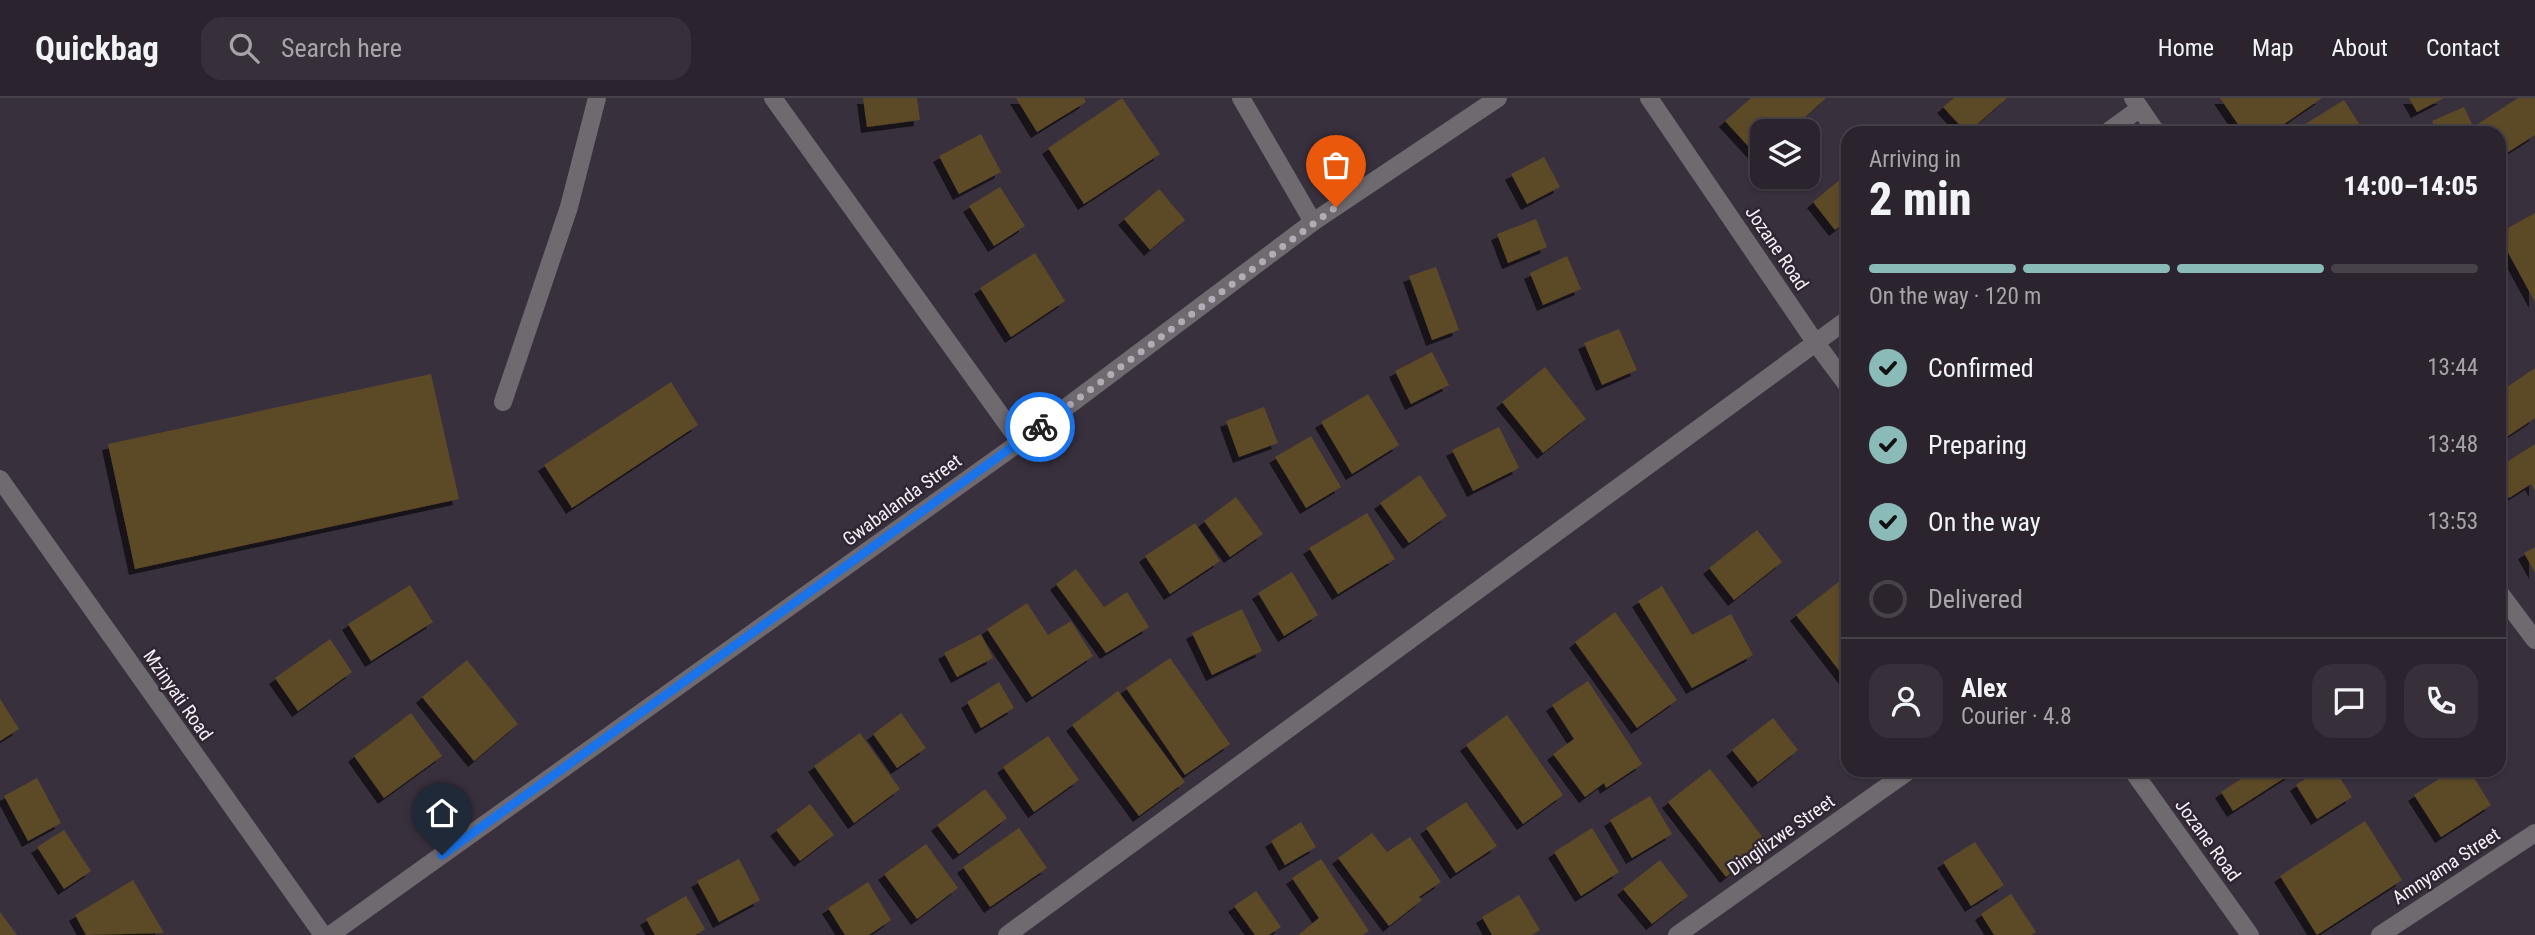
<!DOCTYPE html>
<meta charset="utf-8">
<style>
:root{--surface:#2b242e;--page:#37303a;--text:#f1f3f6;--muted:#a6a4aa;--line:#47414a;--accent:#8bbbb9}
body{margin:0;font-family:"Roboto Condensed",sans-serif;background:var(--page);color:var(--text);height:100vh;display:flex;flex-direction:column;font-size:26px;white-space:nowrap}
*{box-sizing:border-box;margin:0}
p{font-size:23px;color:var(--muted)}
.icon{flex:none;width:38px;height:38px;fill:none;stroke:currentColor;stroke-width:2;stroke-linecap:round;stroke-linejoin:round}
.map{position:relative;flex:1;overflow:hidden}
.drawer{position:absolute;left:1841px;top:28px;width:665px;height:651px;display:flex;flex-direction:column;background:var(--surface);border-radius:21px;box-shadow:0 2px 5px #0004,0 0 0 2px var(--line)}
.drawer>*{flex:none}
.fabs{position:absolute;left:1750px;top:21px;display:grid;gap:14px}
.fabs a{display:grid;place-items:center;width:70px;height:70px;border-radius:14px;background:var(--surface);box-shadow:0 2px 5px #0004,0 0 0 2px var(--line);font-size:35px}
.pin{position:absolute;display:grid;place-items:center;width:60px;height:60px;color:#fff;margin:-72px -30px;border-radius:50% 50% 50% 0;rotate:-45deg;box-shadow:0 0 7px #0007}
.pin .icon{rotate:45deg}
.courier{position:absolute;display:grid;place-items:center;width:70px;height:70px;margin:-35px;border:5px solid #1a73e8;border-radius:50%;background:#fff;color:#222;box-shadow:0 2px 9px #0007}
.overview em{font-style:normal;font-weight:800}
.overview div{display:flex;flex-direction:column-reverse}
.overview{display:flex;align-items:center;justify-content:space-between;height:119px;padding:0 28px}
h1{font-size:46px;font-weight:800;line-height:52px}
.bar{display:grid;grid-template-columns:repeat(4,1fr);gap:10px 7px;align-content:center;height:84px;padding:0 28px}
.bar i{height:9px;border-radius:5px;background:var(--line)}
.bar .selected{background:var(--accent)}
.bar p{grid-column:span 4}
.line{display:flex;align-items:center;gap:18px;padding:0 28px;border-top:2px solid var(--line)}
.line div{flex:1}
.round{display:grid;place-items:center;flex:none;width:74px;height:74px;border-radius:21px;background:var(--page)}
ol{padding:0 28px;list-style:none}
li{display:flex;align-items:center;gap:21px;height:77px}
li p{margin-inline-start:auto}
li .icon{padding:7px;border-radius:50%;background:var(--accent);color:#111;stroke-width:4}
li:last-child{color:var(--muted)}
li i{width:38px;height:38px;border:4px solid var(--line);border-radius:50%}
header{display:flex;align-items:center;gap:42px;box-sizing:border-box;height:98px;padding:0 35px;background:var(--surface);border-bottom:2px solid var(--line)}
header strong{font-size:33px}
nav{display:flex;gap:38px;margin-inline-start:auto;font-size:24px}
.search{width:490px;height:63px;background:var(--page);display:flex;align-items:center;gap:18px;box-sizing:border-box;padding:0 24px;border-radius:21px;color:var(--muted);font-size:26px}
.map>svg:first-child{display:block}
.building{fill:#5b4928;filter:url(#shadow)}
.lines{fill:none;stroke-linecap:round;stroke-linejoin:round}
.service{stroke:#6e6a70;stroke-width:18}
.minor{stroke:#6e6a70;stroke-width:18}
.tertiary{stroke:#6e6a70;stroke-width:18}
.done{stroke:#b3acb7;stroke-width:7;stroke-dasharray:0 12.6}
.route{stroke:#1a73e8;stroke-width:9}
.labels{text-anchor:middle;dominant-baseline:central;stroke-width:5;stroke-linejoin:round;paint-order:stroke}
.street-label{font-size:19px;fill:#f5eff8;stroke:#2f2632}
</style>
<header>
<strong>Quickbag</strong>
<div class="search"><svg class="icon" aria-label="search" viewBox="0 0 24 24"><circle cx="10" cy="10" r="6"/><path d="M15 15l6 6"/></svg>Search here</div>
<nav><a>Home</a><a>Map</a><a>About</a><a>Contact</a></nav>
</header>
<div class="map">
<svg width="2535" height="837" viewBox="0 0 2535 837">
<defs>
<filter id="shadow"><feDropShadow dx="-6" dy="6" stdDeviation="0" flood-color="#0009"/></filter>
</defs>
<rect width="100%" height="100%" fill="#39303d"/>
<path class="building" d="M863,0H917L920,22L867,29Z
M1016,0H1084L1086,4L1037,34Z
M1122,0L1160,56L1084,106L1048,50Z
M1751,0H1826L1790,33H1762V59L1760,61L1725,23Z
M1954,0H2007L1967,35L1943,9Z
M2220,0H2322L2271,35H2244Z
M2409,0H2444L2417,14Z
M2518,0H2535V37L2499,60V35H2484L2478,26Z
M2344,2L2365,35H2291Z
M2464,9L2476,35H2437L2432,23Z
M981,36L1001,74L959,96L939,58Z
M1544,59L1560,89L1527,106L1511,76Z
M1848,75V122L1835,132L1813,104Z
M1000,89L1025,128L994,148L969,108Z
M1159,91L1185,122L1150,152L1124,121Z
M2535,115V204L2499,138V135Z
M1536,121L1547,149L1508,165L1497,136Z
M1035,155L1065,203L1011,239L980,190Z
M1567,158L1581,191L1543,207L1530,175Z
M1436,169L1459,232L1432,242L1409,178Z
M1619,231L1637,272L1602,287L1584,245Z
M1432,254L1449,287L1411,306L1395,273Z
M1545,269L1586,321L1543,355L1502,304Z
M2535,270V320L2499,344V284L2504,291Z
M431,276L459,401L135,471L108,346Z
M671,284L698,327L572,410L544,367Z
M1368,296L1399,347L1352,376L1321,324Z
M1264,309L1278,345L1239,359L1226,323Z
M1499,329L1519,370L1473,393L1452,352Z
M1311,338L1341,389L1306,410L1275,359Z
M2535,346V393L2531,386L2509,400L2499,385V369Z
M1420,377L1447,418L1409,445L1380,405Z
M1236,399L1263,436L1230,459L1204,423Z
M1367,415L1395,461L1338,496L1309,450Z
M1195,425L1220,463L1170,496L1145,458Z
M1757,432L1782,464L1734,502L1709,470Z
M2535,449V475L2524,455Z
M1076,471L1104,509L1127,494L1149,529L1106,555L1056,486Z
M1292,474L1318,517L1284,538L1258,495Z
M1845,479L1848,483V584L1796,517Z
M410,487L433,524L371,563L348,526Z
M1662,488L1692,537L1731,516L1753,557L1692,590L1638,503Z
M1027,505L1048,537L1071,523L1093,558L1032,599L987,531Z
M1242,511L1262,553L1212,577L1192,535Z
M1615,514L1677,602L1637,630L1575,544Z
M981,536L993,560L957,579L944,555Z
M330,541L352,574L298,613L275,580Z
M1170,560L1230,646L1185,677L1126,590Z
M467,562L518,626L474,663L422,599Z
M1588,583L1642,666L1606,690L1604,685L1585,699L1553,656L1574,641L1552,607Z
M999,584L1014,610L981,630L967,604Z
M1118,593L1185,684L1139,718L1072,627Z
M0,601L19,631L0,643Z
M411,615L442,658L384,700L354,658Z
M901,615L926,650L897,670L873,636Z
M1507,617L1563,697L1523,726L1466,647Z
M1773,620L1798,652L1758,684L1732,652Z
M860,635L900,691L854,725L814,668Z
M1048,638L1079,682L1034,714L1003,669Z
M1710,671L1768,746L1726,779L1668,704Z
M2255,672H2297L2233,713L2221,694Z
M2318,672H2335L2352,699L2317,721L2296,687Z
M2453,672H2469L2491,707L2441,739L2414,697Z
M37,680L61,725L28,743L4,698Z
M985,691L1007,720L959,756L937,727Z
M1650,698L1672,736L1632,760L1610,722Z
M1466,704L1497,748L1456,775L1426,730Z
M810,706L834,737L800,763L776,732Z
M2365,723L2402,782L2317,837L2280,778Z
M1301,724L1316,749L1285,767L1271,743Z
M1019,730L1047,770L990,809L963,769Z
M1592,730L1619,774L1581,798L1554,754Z
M64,732L91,773L64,791L37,749Z
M1372,735L1387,754L1410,739L1441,784L1419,799L1422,802L1389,828L1338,760Z
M1975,744L2004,787L1971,808L1943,764Z
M926,746L958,790L917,821L884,776Z
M739,761L760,802L719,824L697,783Z
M1321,761L1369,833L1362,837H1298L1319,820L1292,780Z
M1660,762L1688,798L1652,826L1623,791Z
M133,782L164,835L86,837L75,817Z
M868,784L891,822L869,837H845L828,810Z
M1256,793L1281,829L1269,837H1255L1234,808Z
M2011,796L2036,834L2031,837H1994L1981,816Z
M1519,797L1540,832L1532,837H1492L1482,819Z
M686,798L705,831L696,837H655L646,821Z
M0,814L17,837H0Z"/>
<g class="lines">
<path class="service" d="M503,304L569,109L597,0"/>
<path class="minor" d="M773,0L1020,344
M1241,0L1313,124
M1649,0L1815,244L1848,288
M2133,0L2157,35
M2106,35L2139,11
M0,381L323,837
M2499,494L2535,542
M2132,672L2250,837
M330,837L1020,344L1313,124L1498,0
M1007,837L1848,221
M1677,837L1910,672"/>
<path class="tertiary" d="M2380,837L2535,735"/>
</g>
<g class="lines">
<path class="done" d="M1040,329L1336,109"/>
<path class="route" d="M442,757L1040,329"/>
</g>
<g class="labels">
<g class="street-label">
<text transform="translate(1777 150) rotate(56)">Jozane Road</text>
<text transform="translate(902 402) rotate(-36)">Gwabalanda Street</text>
<text transform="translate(178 597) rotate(55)">Mzinyati Road</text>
<text transform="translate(1781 737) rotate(-35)">Dingilizwe Street</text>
<text transform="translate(2208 742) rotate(54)">Jozane Road</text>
<text transform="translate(2446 768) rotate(-33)">Amnyama Street</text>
</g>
</g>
</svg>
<div class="fabs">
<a><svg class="icon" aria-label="layers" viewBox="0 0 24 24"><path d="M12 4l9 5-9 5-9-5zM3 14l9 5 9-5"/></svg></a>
</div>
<div class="pin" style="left:1336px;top:109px;background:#ea580c"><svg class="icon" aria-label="bag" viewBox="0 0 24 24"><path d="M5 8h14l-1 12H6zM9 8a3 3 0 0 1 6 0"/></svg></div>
<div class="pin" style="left:442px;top:757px;background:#1f2937"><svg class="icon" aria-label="home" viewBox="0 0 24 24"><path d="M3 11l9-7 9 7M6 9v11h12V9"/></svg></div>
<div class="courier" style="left:1040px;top:329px"><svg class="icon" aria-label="bike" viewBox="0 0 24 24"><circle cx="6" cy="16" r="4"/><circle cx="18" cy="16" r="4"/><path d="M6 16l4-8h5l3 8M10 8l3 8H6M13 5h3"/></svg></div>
<section class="drawer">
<div class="overview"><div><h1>2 min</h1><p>Arriving in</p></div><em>14:00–14:05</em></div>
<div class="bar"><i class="selected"></i><i class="selected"></i><i class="selected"></i><i></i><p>On the way · 120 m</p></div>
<ol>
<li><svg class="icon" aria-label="check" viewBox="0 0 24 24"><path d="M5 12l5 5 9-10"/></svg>Confirmed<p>13:44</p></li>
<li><svg class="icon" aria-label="check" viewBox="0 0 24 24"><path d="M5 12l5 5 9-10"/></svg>Preparing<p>13:48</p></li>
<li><svg class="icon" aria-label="check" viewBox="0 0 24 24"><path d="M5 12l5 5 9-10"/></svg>On the way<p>13:53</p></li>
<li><i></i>Delivered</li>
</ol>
<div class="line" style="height:126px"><a class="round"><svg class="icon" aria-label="person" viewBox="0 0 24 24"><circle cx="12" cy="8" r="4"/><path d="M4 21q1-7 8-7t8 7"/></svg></a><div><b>Alex</b><p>Courier · 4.8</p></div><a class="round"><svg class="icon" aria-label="chat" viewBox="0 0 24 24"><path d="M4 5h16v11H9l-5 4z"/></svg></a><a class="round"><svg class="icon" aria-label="phone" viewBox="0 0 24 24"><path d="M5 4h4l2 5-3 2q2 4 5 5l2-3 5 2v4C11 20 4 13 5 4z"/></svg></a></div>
</section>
</div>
